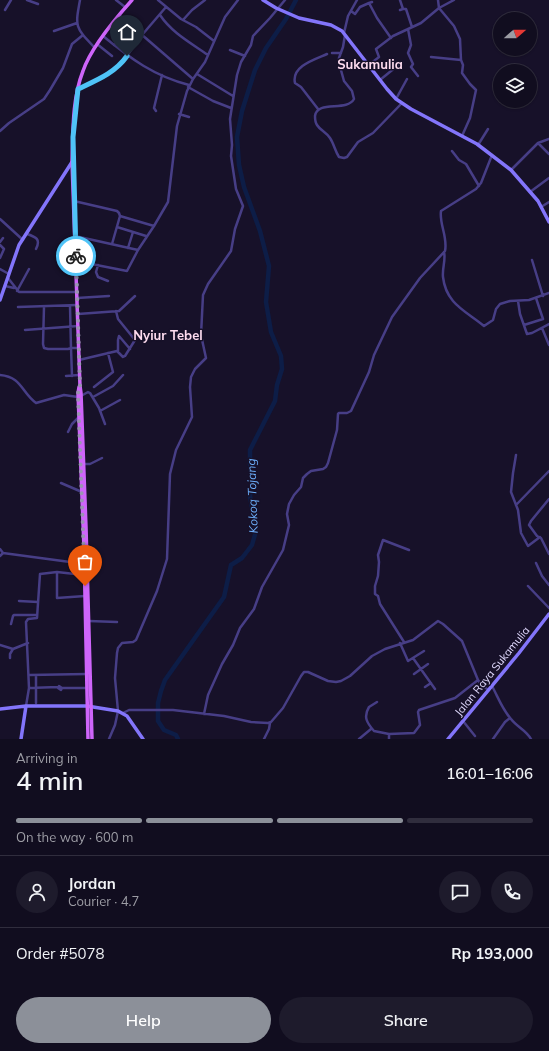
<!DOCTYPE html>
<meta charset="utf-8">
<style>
:root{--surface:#110d1f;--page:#1e1b2c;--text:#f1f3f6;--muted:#9c9ca4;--line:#302d3d;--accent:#8c9099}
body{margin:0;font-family:Mulish,sans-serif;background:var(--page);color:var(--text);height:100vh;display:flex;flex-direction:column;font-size:15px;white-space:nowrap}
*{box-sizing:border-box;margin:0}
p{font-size:13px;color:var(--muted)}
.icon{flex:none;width:22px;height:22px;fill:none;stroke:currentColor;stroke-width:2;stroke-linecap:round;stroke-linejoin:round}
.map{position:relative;height:739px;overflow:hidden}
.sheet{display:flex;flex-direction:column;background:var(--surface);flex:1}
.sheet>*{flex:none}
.needle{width:26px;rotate:70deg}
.tools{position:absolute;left:493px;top:12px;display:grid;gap:8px}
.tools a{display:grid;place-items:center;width:44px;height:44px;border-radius:50%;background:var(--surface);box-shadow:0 1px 3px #0004,0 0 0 1px var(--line);font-size:20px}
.pin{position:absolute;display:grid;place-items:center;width:34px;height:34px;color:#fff;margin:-41px -17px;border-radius:50% 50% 50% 0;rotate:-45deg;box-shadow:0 0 4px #0007}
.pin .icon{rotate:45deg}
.courier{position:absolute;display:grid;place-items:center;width:40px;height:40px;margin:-20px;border:3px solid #4fc3f7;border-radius:50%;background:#fff;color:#222;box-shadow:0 1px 5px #0007}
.overview em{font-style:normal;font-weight:600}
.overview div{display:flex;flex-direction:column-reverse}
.overview{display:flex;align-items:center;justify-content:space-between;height:68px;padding:0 16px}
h1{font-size:26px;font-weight:600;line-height:30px}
.bar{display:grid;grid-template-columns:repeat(4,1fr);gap:6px 4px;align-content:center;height:48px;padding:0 16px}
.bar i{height:5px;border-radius:3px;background:var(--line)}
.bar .current{background:var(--accent)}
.bar p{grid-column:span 4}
.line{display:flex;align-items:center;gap:10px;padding:0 16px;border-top:1px solid var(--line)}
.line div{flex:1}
.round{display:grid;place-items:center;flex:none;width:42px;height:42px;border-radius:21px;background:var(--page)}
.cta{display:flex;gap:8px;margin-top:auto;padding:8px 16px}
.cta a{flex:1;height:46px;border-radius:24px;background:var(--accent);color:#fff;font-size:16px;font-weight:600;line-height:46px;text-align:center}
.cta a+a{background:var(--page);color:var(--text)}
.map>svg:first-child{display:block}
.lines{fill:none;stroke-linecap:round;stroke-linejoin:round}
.river{stroke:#0d1d47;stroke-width:4.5}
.street{stroke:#473e86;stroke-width:2.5}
.secondary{stroke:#8375fb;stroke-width:3.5}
.primary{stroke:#ce65fa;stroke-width:3.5}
.done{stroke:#9a94b3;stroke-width:4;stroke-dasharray:0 7.2}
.route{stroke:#4fc3f7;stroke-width:5}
.labels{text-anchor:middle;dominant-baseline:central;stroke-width:3;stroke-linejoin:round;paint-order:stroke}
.street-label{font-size:11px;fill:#e1dafe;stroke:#171129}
.water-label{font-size:12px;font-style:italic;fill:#6cadfa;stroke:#171129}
.quarter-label{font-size:13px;font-weight:bold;fill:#fedcef;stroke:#171129}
</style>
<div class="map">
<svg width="549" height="739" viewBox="0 0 549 739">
<rect width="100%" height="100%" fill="#171129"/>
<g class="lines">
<path class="river" d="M178,739L176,735L164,730L158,721V703L161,691L165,680L224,597L231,565L242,558L252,545L256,531L250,496L252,481L250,464V450L275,401L277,385L282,369L281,356L271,332L266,302L269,266L260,231L244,187L239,165L237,137L242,111L255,70L266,48L286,19L296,0"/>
<path class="street" d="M27,0L38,4
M80,0C75,27 75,27 94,47
M116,0L125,7
M158,0L181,19L196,27L214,41
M438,0L439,8L454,26L460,39L461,60L463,65L462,73L470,84L476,90L470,118L462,136
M372,2L369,3L377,18L391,38
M403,9H406L412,27
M5,10L11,0
M400,10L403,9L400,0
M351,11L355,14L360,7L369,3
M119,15L193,79
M160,15C172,33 191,43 208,55
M183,20L192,10L205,0
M408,29L411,45L408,53L413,64L411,67L418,76
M54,31L77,23
M344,33L348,16L357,0
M345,35L343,47L339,58V63L344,81L352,91L354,99C347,112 317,100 315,116C315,119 315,122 317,125C320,130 326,132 330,138C334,144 335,151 339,157L344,158L347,157L358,142L373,133L402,103
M103,36C131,59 154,76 189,85
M97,44L112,56
M114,45L130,25
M230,50L245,56
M332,53H341
M431,57L461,60
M369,65L379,57L376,49L393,36L421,23L439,8L454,0
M197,74L233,96
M380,80L402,62
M188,87L213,101L231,108
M78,89L102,78L121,64L142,35L166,7
M396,99L407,79
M318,109L301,87L295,83C291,66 316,59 327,54
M156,111L154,108L162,75
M179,114L189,117
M0,131L9,123L44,99L50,90L63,68L72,44L83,35
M538,143L549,154
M478,145L488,129
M452,151L459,160L466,164L479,186
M511,170L538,143L549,139
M530,192L549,178
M74,201L117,211L119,213L120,216L154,226L138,250L127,271L76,261
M541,207L549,202
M0,219L23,240
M154,226L168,202L177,126L187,91L193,79L205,62L225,17L238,0
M117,227L146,236
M27,234C36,237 41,239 36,249
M75,236L138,250
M0,242L3,238
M112,244L120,216
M0,245L4,249L0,258
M128,248L133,232
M444,252C446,260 442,268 443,277C446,304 466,311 484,326L493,320L496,309L500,304L510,301L529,300L549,293
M532,260L543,296
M98,265L96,272L98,277L108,281
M0,269L9,274
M64,271H76
M8,278L19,292H76
M5,286L14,288
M17,291L29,269
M77,298L109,296
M518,301L520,314L527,334L532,333L549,324
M18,307L77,305
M44,307L43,344L44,348L48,349H68L71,348L70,306
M78,314L119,311L135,296
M524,325L543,319L536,298
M542,328L549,345
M25,330L78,326
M118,351V340L119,336L130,349
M79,360L117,351L123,357L125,356L135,340L118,319L116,311
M0,375C22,377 21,392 36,403L64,395L78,397
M66,376L79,375
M72,376L71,348H79
M94,387L113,372L108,353
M81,396L88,392L90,393L99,408L105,424
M93,397L113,386L123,375
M100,411L120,400
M68,432L72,424L79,417
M516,455L513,473L511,492L518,510L521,533L528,546L540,537
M83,464H90L102,458
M61,483L82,492
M549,499L531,521L529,525L537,536L541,538L549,554
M516,505L549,471
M0,549L3,553
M3,553L85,564
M0,556L3,553
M536,563L542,576L549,585
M57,572V598L85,596
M528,586L549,608
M19,601L38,602
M89,621L117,622
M11,624L13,616L14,615H37
M404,642L380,604L378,596L375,594V586L378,576L379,562L378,555L383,540L409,550
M400,643L408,661L424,651
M0,645L13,649L10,654V658
M13,649L28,643
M413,658L435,689
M414,674L428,664
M29,675L87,674
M59,686L62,688L61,690L58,688Z
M492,686C498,697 502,709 511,719C517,727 526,730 531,739
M425,687L431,683
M29,688L26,622L28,619L37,618L40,574L57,572L84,575
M62,688H87
M377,702L369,707C363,717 367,723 374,731L389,734L414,733L420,725L418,712L419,710L455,698L478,680
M36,703V675
M26,706L29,688L58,687
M123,713L129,710H173L224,716L251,722L268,723L271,722L283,708L301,676L304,672H308L328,681L336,682L341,681L350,676L372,656L385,649L413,640L438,621L443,624L462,641L478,680L482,686L489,690
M204,714L208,695L222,664L233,645L240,628L254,609L262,587L283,550L289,525L287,514L289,504L294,495L301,487L303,478L307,474L311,471L323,469L326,467L328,463L337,430L338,414L339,413H347L351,411L369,372L374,355L392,317L420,278L445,251C448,237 439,224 441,211L476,189L481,183L492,155
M463,721L475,736
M389,734V739
M109,739L115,725L118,711L115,678L117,653L118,648L122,643L133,642L136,640L157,591L167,559L170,474L176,450L192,417L190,387L191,377L195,369L206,358L201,335L203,295L208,284L231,251L235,229L243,206L236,189L231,156L232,145L230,119L237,75L241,62L251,45L253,36L270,18L285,0
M264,739L269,729L270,723
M359,739L371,729
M493,739L505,722L510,718"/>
<path class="secondary" d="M263,0L276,8L299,18L331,25L342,31L387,89L396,99L411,109L477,144L511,170L538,201L549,222
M0,300L19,245L72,162
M0,709L26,706H87L118,711L127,716L143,739
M21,739L26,706
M448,739L519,653L549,614"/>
<path class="primary" d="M79,387L78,393L84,549L88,739
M92,739L86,527L81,393L80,386L72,162C73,132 72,99 83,71C91,47 115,19 132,0"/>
</g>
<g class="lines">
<path class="done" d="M76,256L80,386L78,393L85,586"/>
<path class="route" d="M76,256L73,137L78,89C97,80 115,73 127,56"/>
</g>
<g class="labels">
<g class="street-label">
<text transform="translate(492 671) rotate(-51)">Jalan Raya Sukamulia</text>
</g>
<g class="water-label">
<text transform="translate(252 496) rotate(-92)">Kokoq Tojang</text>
</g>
<g class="quarter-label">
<text x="370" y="64">Sukamulia</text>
<text x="168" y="335">Nyiur Tebel</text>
</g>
</g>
</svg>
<div class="tools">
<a><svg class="needle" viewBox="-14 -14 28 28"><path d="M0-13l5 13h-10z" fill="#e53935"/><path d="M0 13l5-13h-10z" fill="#9c9ca4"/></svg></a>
<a><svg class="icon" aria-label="layers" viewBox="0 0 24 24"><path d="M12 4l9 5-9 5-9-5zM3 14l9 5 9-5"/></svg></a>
</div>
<div class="pin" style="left:85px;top:586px;background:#ea580c"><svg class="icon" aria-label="bag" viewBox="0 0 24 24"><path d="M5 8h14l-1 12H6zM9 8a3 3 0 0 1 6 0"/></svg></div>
<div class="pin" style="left:127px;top:56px;background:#1f2937"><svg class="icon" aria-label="home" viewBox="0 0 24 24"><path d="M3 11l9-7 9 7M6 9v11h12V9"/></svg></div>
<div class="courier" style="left:76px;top:256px"><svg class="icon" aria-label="bike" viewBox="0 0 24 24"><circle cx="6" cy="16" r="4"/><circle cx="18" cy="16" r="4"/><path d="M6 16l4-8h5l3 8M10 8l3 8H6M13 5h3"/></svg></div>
</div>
<section class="sheet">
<div class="overview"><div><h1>4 min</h1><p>Arriving in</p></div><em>16:01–16:06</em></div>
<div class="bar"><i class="current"></i><i class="current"></i><i class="current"></i><i></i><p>On the way · 600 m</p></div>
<div class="line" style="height:72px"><a class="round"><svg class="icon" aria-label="person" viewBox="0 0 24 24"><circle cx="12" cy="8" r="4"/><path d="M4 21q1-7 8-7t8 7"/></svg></a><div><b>Jordan</b><p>Courier · 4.7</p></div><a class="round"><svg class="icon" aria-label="chat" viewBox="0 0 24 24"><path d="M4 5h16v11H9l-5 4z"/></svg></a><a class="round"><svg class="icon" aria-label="phone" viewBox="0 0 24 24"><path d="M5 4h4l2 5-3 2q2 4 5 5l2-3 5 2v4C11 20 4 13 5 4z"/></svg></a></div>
<div class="line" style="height:52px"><div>Order #5078</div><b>Rp 193,000</b></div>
<div class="cta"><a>Help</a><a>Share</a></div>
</section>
